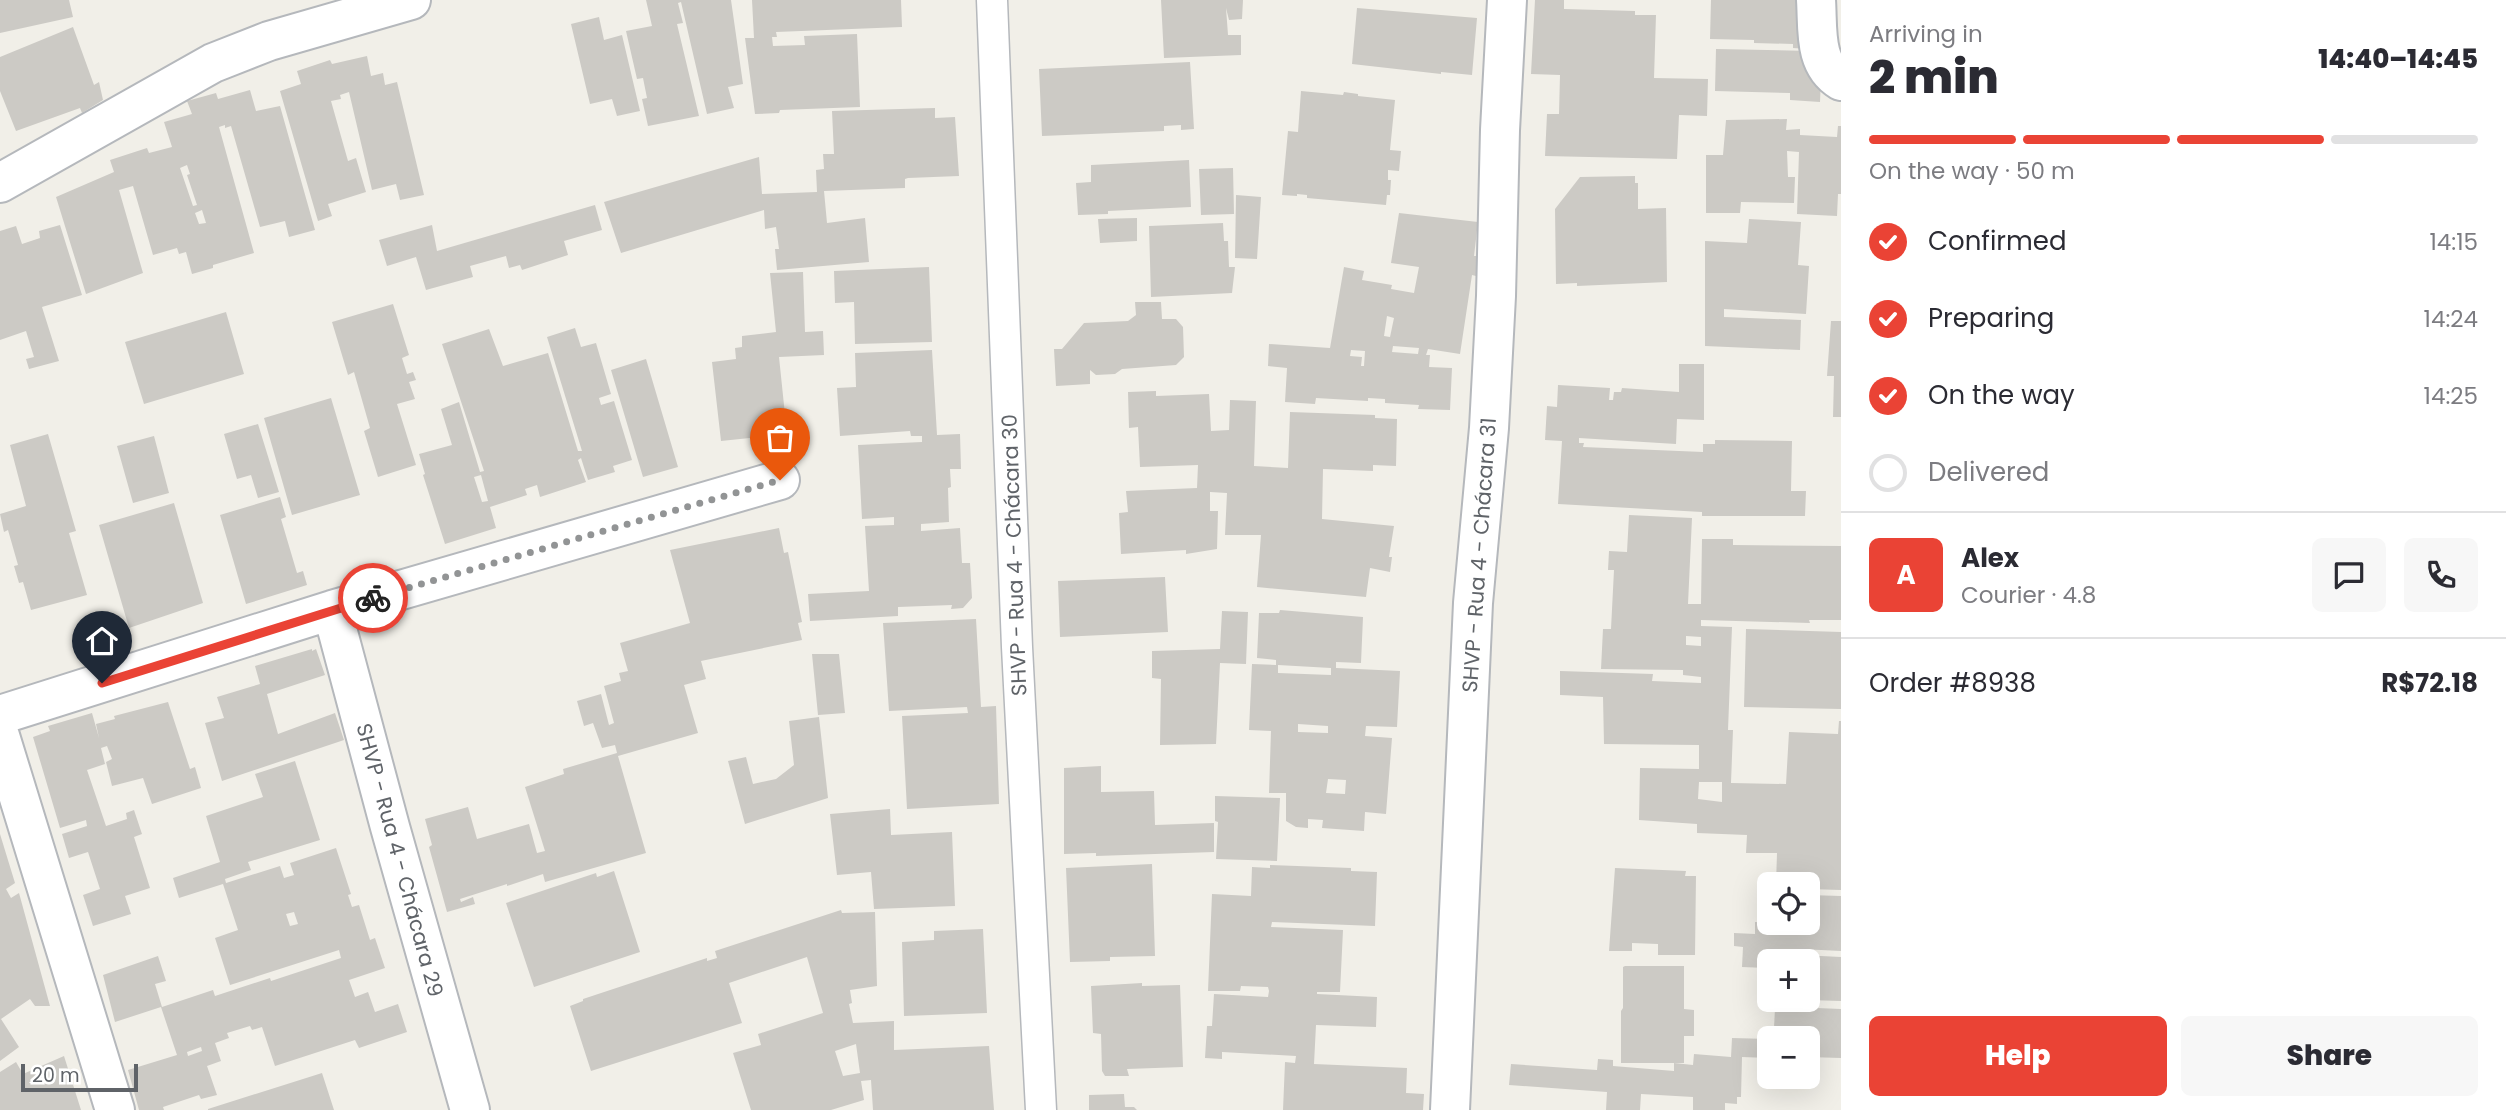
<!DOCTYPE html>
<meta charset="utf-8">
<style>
:root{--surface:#fff;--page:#f7f7f7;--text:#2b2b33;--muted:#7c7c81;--line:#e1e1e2;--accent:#ea4335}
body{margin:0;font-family:Poppins,sans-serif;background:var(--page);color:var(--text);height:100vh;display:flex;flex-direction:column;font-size:26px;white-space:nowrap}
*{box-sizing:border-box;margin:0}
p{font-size:23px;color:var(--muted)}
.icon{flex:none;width:38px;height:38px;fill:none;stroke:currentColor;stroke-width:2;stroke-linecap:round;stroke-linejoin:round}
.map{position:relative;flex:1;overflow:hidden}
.panel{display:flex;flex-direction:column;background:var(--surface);width:665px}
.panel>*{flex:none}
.controls{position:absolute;left:1757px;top:872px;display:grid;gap:14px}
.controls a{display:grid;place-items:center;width:63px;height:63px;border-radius:10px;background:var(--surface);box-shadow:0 7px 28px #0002;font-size:35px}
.scale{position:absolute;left:21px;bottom:18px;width:117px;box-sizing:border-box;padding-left:7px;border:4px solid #5f6368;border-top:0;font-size:19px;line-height:24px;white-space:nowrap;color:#5f6368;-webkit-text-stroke:5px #fff;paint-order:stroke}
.pin{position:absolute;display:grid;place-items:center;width:60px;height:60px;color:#fff;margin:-72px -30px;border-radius:50% 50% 50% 0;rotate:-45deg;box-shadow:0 0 7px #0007}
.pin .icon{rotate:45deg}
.courier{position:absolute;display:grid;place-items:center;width:70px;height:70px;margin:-35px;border:5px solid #ea4335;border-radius:50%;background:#fff;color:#222;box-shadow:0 2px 9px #0007}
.overview em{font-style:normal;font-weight:800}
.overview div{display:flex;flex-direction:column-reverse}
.overview{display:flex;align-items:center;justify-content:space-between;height:119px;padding:0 28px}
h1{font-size:46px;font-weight:800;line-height:52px}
.bar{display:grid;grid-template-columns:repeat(4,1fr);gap:10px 7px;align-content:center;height:84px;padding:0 28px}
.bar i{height:9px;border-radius:5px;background:var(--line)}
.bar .active{background:var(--accent)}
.bar p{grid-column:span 4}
.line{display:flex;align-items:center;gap:18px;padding:0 28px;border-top:2px solid var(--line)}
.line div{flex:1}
.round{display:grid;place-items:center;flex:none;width:74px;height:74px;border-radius:10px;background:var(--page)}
ol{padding:0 28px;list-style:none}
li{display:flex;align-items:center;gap:21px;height:77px}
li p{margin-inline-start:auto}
li .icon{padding:7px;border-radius:50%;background:var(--accent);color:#fff;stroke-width:4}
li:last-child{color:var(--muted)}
li i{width:38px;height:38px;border:4px solid var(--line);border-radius:50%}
.cta{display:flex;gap:14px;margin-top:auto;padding:14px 28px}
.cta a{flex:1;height:80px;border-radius:10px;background:var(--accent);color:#fff;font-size:28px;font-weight:800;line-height:80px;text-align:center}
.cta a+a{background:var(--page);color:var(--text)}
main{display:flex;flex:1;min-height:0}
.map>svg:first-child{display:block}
.building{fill:#cccac5;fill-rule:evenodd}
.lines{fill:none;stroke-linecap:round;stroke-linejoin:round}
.pedestrian-casing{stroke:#b5b8bc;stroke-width:33}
.minor-casing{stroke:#b5b8bc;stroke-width:42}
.pedestrian{stroke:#fff;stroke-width:30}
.minor{stroke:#fff;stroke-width:38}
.done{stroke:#929495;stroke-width:7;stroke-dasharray:0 12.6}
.route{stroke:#ea4335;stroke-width:9}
.labels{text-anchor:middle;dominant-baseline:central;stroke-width:5;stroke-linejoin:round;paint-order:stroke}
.street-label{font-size:21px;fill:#5f6368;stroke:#fff}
</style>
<main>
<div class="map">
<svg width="1841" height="1110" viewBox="0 0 1841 1110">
<rect width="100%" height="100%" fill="#f1efe8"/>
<path class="building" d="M0,0H69L73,17L0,33Z
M646,0H731L743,84L728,87L734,108L707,114L681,2L678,3L683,23L677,24L699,116L648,126L642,99L647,98L643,78L637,79L626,31L652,26Z
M752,0H901L902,27L776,32L777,37H772L773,46L805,45L804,36L857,34L860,107L780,110L779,113L755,114L745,38H754Z
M1161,0H1243L1242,19L1229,20L1226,8L1228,35H1241V55L1164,58Z
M1535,0H1564V9L1635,11V15H1656L1654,78L1708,79L1707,116L1679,115L1677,159L1545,156L1547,114H1559L1560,75L1531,74Z
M1711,0H1809L1808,49L1793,48V44L1754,43V40L1710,39Z
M1357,8L1477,18L1472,75L1441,72V74L1352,64Z
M599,17L604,40L622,35L640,111L617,116L612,99L590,104L571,24Z
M73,27L94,85L99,82L103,100L82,113L80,108L16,131L0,91V57Z
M1716,49L1810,51L1809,77L1821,78L1820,102L1790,100V93L1715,91Z
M367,56L371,76L383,73L385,85L397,82L424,195L400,200L396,184L372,190L349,92L340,95L341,99L331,101L348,161L356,158L366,192L328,204L332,216L318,221L280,91L301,84L297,71L330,60L332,64Z
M1190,62L1194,129L1181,130V125L1164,126V131L1042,136L1039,69Z
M250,90L256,111L280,106L315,230L289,237L285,221L260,227L231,126L225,128V125L219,127L254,253L213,265V268L192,274L186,252L179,254L177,248L153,255L133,186L119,190L143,273L86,294L56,197L114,172L110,160L147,148L149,153L172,147L164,122L192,114L187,101L216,93L218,99ZM187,165L190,174L187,175L197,205L193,206L180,168ZM202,210L206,223L199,224L195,213Z
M1301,91L1343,95L1344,92L1358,94V96L1395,100L1390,150L1401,151L1399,171L1388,170V180H1391L1390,195H1387L1386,205L1307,198V195L1297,194V196L1282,195L1288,131L1298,132Z
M935,108V118L955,117L959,176L908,178L905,179V188L824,191L827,223L865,218L869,262L777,270L775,249H779L776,227L765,229L764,210L621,253L604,202L759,157L762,194L817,192L816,170L824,169L823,154H834L832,111Z
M1787,119L1786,130L1800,129V135L1837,137L1838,126H1841V194H1838L1837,216L1797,214L1799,152L1787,151L1788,177H1795L1794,203L1741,202L1740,213H1706V155H1723L1726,120Z
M1189,160L1191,207L1108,211V214L1078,215L1076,183L1091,182V165Z
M1233,168L1234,214L1201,215L1199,169Z
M1635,176V183H1638V209L1666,208L1667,282L1577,286V283L1556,284L1555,209L1580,177Z
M1236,195L1261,197L1257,259L1235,258Z
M595,205L602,230L564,241L568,255L522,270L520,265L509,268L506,256L470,266L473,277L426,290L416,257L387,266L379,240L432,225L437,251Z
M1399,213L1478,222L1474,256H1479L1476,276L1472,275L1460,354L1428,349L1426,355H1430L1429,367L1452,368L1450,410L1418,409L1419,405L1385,403V399L1368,398V401L1316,398L1315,404L1285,402L1287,368L1268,366L1269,344L1330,348L1344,267L1364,271L1362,280L1392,285L1391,289L1414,293L1419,267L1391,263ZM1387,316L1394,318L1390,337L1384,336ZM1393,346L1419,348L1418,354L1392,352ZM1351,350L1365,351L1364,366H1361L1362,357L1350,356Z
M1137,218V241L1100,243L1098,219Z
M1749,219L1801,222L1798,265L1809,266L1806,314L1724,309V317L1801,320L1800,350L1705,346V241L1747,243Z
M1223,223L1224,241H1228L1229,267H1235L1232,293L1151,297L1149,226Z
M60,225L82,295L42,307L59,361L29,369L26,359L34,357L26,331L0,340V231L16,226L22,244L40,238L39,231Z
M929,267L932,342L855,344L854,302L835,303L834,271Z
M803,272L805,332L823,331L824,355L779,357L787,434L721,441L712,362L736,359L735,348L742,347V336L776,332L770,273Z
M1135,302H1161L1162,319H1176L1183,327L1184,357L1176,365L1122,369L1115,374L1096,375L1090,370V384L1056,386L1054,349H1062L1084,323L1128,321L1136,315Z
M393,304L409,355L402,358L407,374L413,372L416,380L409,382L415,399L397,404L416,465L378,477L364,431L370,428L354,372L348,375L332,322Z
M226,312L244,374L144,404L125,342Z
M1831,321H1841V417H1833L1834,376H1827Z
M575,328L581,347L596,343L611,394L599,398L601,405L614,401L632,460L613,466L615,472L588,480L581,458L578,460L586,482L540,497L537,485L525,489L527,495L490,507L496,528L445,544L423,475L425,474L419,454L452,445L441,409L459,402L480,472L484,471L442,344L489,329L503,366L548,353L578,451H582L547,337ZM481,475L488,501L482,502L474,477Z
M932,350L937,435L960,434L961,469H950L951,487L948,488L949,522L921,524V531L960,528L962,563H970L972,598L963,608L951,609L952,605L898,607V616L810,621L808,594L869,591L865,526L894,525V517L862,519L858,445L922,442V436H911L910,431L840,436L837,388L856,387L855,353Z
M646,359L678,467L643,477L611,370Z
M1679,364H1704V420L1677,419L1676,444L1579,438V443H1584L1583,447L1703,452V444H1715V440L1792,441L1791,491H1806L1805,516H1702V512L1558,504L1562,441L1545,440L1547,406L1557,407L1558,385L1610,388L1609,400H1613L1614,392H1621L1622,388L1679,392Z
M1156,391V396L1209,394L1211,431L1229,430L1230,400L1256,401L1254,466L1288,468L1290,412L1375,415V418L1397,419L1396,466L1373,465V471L1323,469L1322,519L1394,526L1389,557H1392L1390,572L1370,568L1366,597L1257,587L1261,535H1225L1227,493L1210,492V511H1218L1217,549L1186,554V550L1121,554L1119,513L1128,512L1126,491L1197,488L1198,465L1140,467L1138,427L1129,428L1128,392Z
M331,398L360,495L292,515L264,418Z
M258,424L279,492L258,498L251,475L237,479L224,434Z
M48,434L76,531L69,533L87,595L31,610L23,582L19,583L14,566L18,565L8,530L4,532L0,514L26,506L10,445Z
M154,436L169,493L133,503L117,446Z
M280,497L286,517L281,519L297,573L303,571L307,585L246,604L220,515Z
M174,503L203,603L129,628L99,525Z
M1629,515L1692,518L1688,604H1701L1702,539H1733V545L1841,546V620H1809L1810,623L1701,620V626L1732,627L1728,730H1733L1731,783L1786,784L1789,732L1838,734L1839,721H1841V890L1808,889V884H1776L1777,853H1746L1747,835L1697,833V824L1639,820L1640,768L1699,769V745L1604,744L1603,697L1560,695V671L1653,674L1652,681L1701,683V677L1683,675V670L1601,669L1603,629H1611L1614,570H1608L1609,551L1627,552ZM1686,636L1701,637V646L1686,645ZM1699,782H1722V802L1698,799Z
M779,528L784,553L788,552L802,622L798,623L802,640L701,661L706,679L684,685L698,733L618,756L646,853L545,882L543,874L507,886V884L460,899L461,902L473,897L475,904L447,912L429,847L432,845L425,819L468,807L477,839L529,824L537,853L545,851L525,787L564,774L563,769L617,753L615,745L602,748L593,723L584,726L577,701L601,694L609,725L614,723L604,686L621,681L619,673L628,671L620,643L690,623L670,550Z
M1165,577L1168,632L1060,637L1058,581Z
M1280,610L1363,617L1361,663L1336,662V668L1400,671L1397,727L1366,726L1365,736L1392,738L1386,814L1365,812L1364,831L1322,828L1323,820L1308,819V828L1296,827L1286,821V793H1269L1271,731L1249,730L1252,664L1276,665V660L1257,658L1259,613H1279ZM1278,665L1331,668V675L1278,673ZM1298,724L1328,726V733L1298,732ZM1328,779L1346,780L1345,794L1326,793Z
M1222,611L1248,612L1246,664L1220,663L1216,744L1160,745L1161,679L1152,678V651L1220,649Z
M976,619L981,707L996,706L999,804L907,809L902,716L968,713L967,707L889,711L883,623Z
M1746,629L1841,632V709L1744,707Z
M312,649V651L316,649L325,675L267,694L278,734L335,713L344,740L222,781L205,723L224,718L217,697L260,684L255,666Z
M812,654H839L845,713L818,715Z
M168,702L190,769L195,767L201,788L152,804L143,778L112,786L106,762L112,759L107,746L101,748L105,764L87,770L106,826L127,819L126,813L134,810L142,834L134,837L150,888L125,896L131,914L93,926L83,895L100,889L88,852L69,858L62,834L87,826L86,820L60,828L33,737L50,731L48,726L92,713L99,738L96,724L115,719L114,716Z
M819,717L828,798L745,824L728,761L746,757L753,784L776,779L794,765L789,721Z
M295,761L320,840L248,862L251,870L225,879L226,883L280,866L284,878L294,875L290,863L336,848L351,894L348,895L352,907L359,905L370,940L375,938L385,968L349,980L355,997L368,992L375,1012L398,1004L407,1032L359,1048L355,1040L275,1066L262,1027L252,1030L250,1026L227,1033L229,1038L215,1043L221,1061L207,1066L217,1095L201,1099L199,1095L163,1107L164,1110H139L128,1070L177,1055L161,1007L115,1022L103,975L158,956L166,981L155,984L162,1007L213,990L215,996L270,978L271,981L341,958L339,950L230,985L215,938L238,930L223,884L179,898L173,878L220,862L206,816L263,797L255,774ZM294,912L298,924L290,926L286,914ZM201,1047L202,1051L188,1056L187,1052Z
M1101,766V792L1154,791L1155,825L1214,823V852L1096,856V853L1064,854V768Z
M1215,796L1280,798L1277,861L1216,859L1218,822L1215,821Z
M890,809L891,835L952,832L955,906L874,909L871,872L837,875L830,814Z
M0,834L15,883L6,889L11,898L19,893L50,1006H35L30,999L1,1019L19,1047L0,1061Z
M1152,864L1155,956L1110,957V961L1070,962L1066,868Z
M1270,865L1351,868V871L1377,872L1375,926L1272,922L1271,927L1343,930L1340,992H1317V994L1377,997L1376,1027L1316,1025L1314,1064L1407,1068L1406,1093L1424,1094L1423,1110H1283L1285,1062L1295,1063L1296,1056L1222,1052V1059L1205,1058L1207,1026H1212L1214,994L1268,997L1269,991L1268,987L1241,986L1240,991H1208L1212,894L1251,896L1252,867L1270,868Z
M1615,868L1686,871L1685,876H1696L1695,955H1658V944L1632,943V951H1609Z
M614,871L640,952L534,987L506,903L596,873L597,877Z
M1808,895L1841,896V951L1801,949V955L1841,957V1001L1808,1000V961H1769V971L1767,968L1742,967L1743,947L1734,946V933L1755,934V922L1790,924V928H1797L1798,922H1808Z
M841,910L842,913L875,912L877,986L850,990L852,1003L849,1004L853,1023L894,1021V1050L989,1046L994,1110H873L871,1080L861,1081L864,1100L831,1110H751L733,1053L761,1045L758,1034L823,1013L807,957L729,983L742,1023L591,1071L570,1006L583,1001V999L707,958V961L717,958L715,951ZM856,1044L860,1073L843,1076L835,1051Z
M983,929L987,1013L904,1016L902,942L934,940V931Z
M1625,966H1684V1009L1694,1010V1036H1684V1063H1621V1011L1623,1008V967Z
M1142,983V986L1180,985L1183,1067L1127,1069L1129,1076H1105L1102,1071L1101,1034L1093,1033L1091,986Z
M1792,1007L1841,1009V1058L1808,1057V1038H1769V1028H1774L1775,1008L1792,1009Z
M1732,1038L1769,1039V1058L1742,1057L1741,1097H1737V1104L1725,1103V1110H1693V1097L1641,1094L1640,1110H1606L1607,1092L1509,1085L1511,1064L1597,1070L1598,1059L1613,1060V1066L1674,1071V1063L1693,1065L1694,1054L1731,1057Z
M64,1056L81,1110H0V1072L16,1062L23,1074Z
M322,1073L334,1110H208V1109Z
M1124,1094L1125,1107H1134L1137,1110H1089V1095Z"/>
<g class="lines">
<g class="pedestrian-casing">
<path id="pedestrian" d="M992,0L1017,647L1041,1110"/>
</g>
<g class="minor-casing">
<path id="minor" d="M1816,0C1818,29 1813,64 1841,81
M0,183L213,63L269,41L411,0
M332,610L390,827L470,1110
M0,715L332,610L780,480
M0,736L115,1110
M1450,1110L1473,603L1489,428L1496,296L1500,130L1507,0"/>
</g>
<use href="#pedestrian" class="pedestrian"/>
<use href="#minor" class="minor"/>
</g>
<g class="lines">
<path class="done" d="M373,598L780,480"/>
<path class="route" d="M102,683L373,598"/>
</g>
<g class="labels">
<g class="street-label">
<text transform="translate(1014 555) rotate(-92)">SHVP - Rua 4 - Chácara 30</text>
<text transform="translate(1479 555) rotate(-86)">SHVP - Rua 4 - Chácara 31</text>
<text transform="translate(400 860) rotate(75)">SHVP - Rua 4 - Chácara 29</text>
</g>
</g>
</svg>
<div class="controls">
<a><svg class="icon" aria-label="locate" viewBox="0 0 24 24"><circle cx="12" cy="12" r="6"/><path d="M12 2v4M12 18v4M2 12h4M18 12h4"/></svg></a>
<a>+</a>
<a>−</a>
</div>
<div class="scale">20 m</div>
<div class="pin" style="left:780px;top:480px;background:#ea580c"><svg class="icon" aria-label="bag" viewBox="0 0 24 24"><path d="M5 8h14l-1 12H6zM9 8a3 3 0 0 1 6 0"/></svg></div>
<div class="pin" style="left:102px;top:683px;background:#1f2937"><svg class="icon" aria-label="home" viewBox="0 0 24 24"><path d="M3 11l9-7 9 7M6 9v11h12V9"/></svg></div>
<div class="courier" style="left:373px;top:598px"><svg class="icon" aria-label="bike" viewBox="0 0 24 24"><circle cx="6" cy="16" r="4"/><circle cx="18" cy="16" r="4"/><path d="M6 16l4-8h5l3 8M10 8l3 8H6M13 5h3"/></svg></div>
</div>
<section class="panel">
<div class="overview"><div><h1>2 min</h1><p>Arriving in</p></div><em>14:40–14:45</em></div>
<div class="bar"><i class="active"></i><i class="active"></i><i class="active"></i><i></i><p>On the way · 50 m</p></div>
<ol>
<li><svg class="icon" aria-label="check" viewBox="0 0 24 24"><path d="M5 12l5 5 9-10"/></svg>Confirmed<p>14:15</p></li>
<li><svg class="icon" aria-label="check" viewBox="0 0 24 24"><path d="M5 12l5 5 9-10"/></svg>Preparing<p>14:24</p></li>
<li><svg class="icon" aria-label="check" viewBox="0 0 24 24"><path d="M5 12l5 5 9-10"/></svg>On the way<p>14:25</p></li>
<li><i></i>Delivered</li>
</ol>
<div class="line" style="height:126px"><b class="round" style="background:var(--accent);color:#fff">A</b><div><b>Alex</b><p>Courier · 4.8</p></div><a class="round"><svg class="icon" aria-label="chat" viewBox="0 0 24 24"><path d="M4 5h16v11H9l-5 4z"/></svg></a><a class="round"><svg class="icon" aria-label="phone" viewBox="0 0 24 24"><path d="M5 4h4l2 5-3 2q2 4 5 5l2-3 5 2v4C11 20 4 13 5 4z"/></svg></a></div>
<div class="line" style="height:91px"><div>Order #8938</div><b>R$72.18</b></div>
<div class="cta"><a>Help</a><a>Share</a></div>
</section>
</main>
